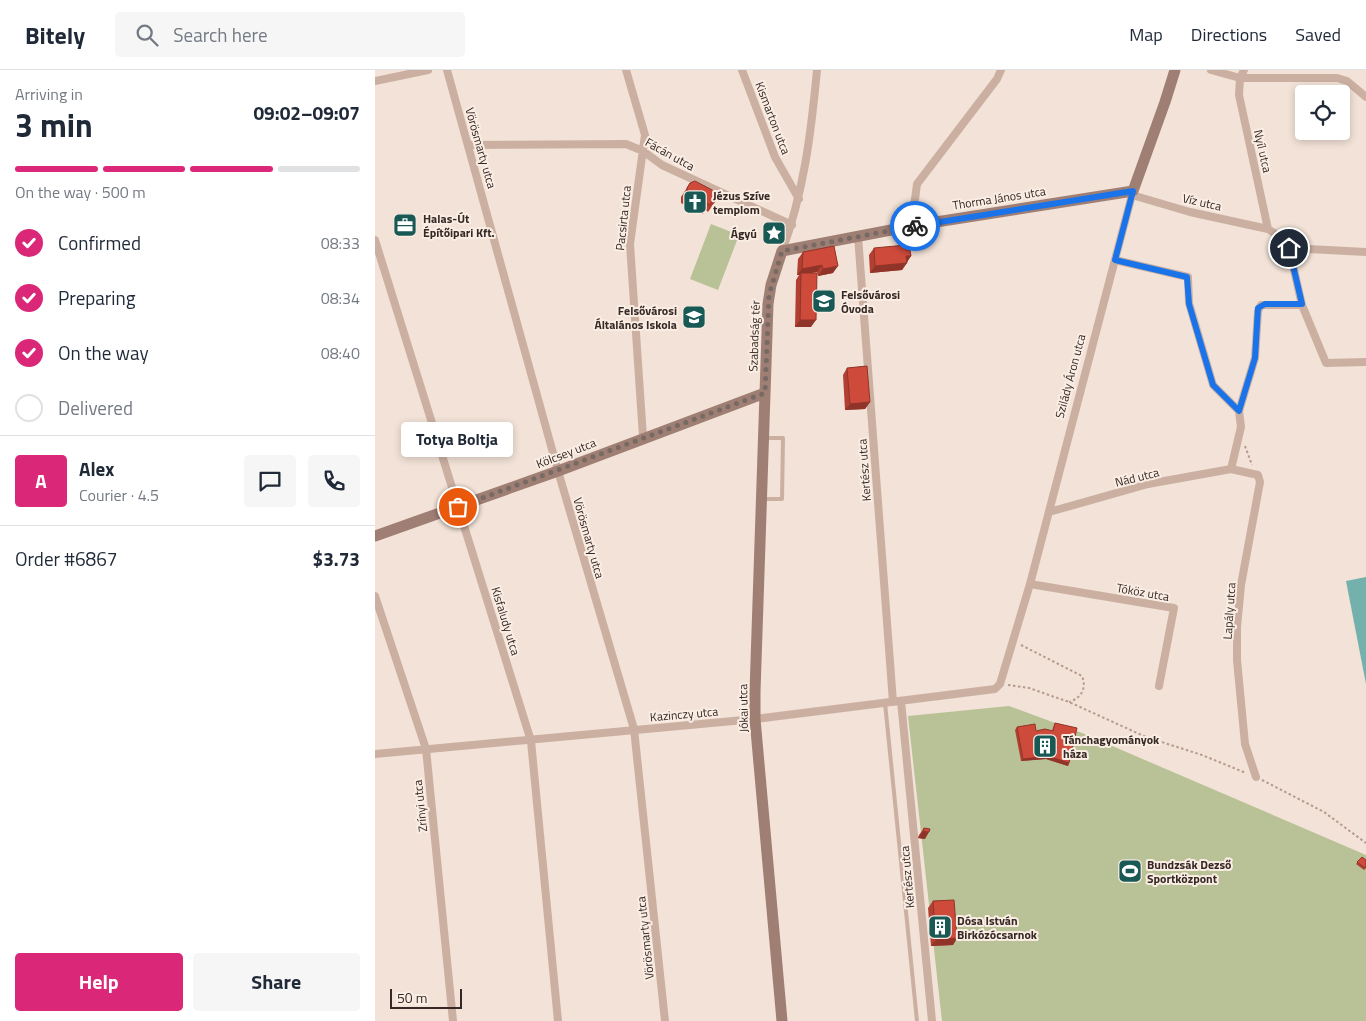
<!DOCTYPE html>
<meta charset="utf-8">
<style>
:root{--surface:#fff;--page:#f6f6f7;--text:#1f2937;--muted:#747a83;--line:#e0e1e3;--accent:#db2777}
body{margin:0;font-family:"Titillium Web",sans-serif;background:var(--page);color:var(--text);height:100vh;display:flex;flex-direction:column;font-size:19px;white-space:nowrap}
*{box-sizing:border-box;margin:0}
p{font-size:16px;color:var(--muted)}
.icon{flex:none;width:28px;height:28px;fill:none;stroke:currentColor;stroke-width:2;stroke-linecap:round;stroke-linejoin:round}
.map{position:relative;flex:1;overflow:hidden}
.drawer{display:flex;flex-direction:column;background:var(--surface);width:375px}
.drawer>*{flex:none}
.fabs{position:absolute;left:920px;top:15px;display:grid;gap:10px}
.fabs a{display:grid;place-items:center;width:55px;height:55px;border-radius:5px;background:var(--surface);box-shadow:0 2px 8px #0003;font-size:25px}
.scale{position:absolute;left:15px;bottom:12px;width:72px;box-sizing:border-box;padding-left:5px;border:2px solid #352825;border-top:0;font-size:14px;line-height:18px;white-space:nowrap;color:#352825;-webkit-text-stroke:4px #faede3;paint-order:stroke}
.pin{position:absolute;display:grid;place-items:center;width:42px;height:42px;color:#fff;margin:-21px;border:2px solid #fff;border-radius:50%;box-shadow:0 1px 5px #0007}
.courier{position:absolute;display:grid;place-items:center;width:50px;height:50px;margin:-25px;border:4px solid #1a73e8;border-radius:50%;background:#fff;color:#222;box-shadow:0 1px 6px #0007}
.bubble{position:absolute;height:35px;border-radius:5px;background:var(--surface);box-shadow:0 2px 8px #0003;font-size:16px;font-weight:700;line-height:35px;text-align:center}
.summary em{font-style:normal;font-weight:700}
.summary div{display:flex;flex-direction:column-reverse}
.summary{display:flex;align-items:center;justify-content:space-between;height:85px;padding:0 15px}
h1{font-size:32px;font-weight:700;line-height:38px}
.bar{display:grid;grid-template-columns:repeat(4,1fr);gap:8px 5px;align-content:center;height:60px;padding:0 15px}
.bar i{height:6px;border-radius:4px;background:var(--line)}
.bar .current{background:var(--accent)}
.bar p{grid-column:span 4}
.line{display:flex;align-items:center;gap:12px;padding:0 15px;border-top:1px solid var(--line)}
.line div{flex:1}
.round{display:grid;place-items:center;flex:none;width:52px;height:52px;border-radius:5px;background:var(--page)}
ol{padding:0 15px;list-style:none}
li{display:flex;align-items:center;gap:15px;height:55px}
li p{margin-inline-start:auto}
li .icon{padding:5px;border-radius:50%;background:var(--accent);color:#fff;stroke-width:4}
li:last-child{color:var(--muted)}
li i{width:28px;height:28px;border:2px solid var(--line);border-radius:50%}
.primary-button{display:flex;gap:10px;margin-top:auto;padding:10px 15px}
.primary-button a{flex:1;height:58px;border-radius:5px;background:var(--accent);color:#fff;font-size:20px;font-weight:700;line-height:58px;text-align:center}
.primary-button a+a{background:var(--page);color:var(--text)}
header{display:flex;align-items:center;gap:30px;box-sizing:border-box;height:70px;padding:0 25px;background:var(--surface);border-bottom:1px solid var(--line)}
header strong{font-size:24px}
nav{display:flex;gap:28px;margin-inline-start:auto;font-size:18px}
.search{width:350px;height:45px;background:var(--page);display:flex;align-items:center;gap:12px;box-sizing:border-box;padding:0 18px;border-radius:5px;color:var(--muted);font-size:19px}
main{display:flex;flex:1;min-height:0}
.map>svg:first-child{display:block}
.green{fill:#b9c296}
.water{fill:#74b1ac}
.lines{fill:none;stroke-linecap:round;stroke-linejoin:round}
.path{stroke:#b7998d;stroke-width:2;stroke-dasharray:2.5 2.5;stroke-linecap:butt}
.lane{stroke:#cbb0a2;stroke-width:4}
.street{stroke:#cbb0a2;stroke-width:8}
.secondary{stroke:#9f7e74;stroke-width:11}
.wall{fill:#b14032}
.shaded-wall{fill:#903429}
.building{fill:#ce4a3a;stroke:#903429}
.done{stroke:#776963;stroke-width:5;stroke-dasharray:0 9}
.route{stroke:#1a73e8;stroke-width:6}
.labels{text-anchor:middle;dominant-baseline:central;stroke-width:4;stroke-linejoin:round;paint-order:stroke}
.street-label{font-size:12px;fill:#352825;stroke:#faede3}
.poi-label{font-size:12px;font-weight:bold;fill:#352825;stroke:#faede3;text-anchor:start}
</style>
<header>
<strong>Bitely</strong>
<div class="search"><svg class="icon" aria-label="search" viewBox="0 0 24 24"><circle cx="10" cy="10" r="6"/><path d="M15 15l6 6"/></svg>Search here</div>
<nav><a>Map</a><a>Directions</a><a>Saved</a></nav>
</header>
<main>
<section class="drawer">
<div class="summary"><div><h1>3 min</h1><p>Arriving in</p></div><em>09:02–09:07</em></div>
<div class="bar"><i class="current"></i><i class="current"></i><i class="current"></i><i></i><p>On the way · 500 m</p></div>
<ol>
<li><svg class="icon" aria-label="check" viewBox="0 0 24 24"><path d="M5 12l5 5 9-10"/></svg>Confirmed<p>08:33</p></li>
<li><svg class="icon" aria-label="check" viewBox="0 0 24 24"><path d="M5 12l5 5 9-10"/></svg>Preparing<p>08:34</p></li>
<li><svg class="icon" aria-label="check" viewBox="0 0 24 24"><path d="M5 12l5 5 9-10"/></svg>On the way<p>08:40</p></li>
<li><i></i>Delivered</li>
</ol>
<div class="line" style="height:90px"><b class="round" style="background:var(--accent);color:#fff">A</b><div><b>Alex</b><p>Courier · 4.5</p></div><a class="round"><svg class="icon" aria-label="chat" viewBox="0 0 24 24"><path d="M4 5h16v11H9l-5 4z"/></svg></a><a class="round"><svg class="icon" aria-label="phone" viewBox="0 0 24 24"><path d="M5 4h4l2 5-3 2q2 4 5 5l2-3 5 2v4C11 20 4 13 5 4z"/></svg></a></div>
<div class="line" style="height:65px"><div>Order #6867</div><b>$3.73</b></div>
<div class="primary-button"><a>Help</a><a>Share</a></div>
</section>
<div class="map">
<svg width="991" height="951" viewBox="0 0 991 951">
<rect width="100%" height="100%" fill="#f2e2d7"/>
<path class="green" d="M336,154L364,165L343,220L315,209Z
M634,636L707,663L991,785V951H567L533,646Z"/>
<path class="water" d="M991,507V614L971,511Z"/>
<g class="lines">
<path class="path" d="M870,376L877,395
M646,575L707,606C712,619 706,628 694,632
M633,615L654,618L694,632L771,667L827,685L871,703
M887,710L949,742L991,773"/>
<path class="lane" d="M389,429H407L408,368H391
M510,633L542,951"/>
<path class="street" d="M72,0L183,401L259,659L290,951
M251,0L270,65L255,174L268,367
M367,0L400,87L424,129
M836,0L865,8H962L972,11L991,27
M869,0L865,8L864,25L893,159
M0,11L53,0
M93,75L251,74L268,81L287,95L417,155
M757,125L815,142L893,159L904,166L914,178L927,235
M542,155L539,137L542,114L622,9L626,0
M483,166L518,632
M0,170L156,671L183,951
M914,178L991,182
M407,181C429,122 436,63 442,0
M740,190L813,207L814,233L838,315L864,341
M856,399L866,357L864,341L880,288L883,241L886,235H927L951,293L991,292
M674,442L773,414L856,399L883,405L885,412L866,515L862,557V590L870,674L881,707
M655,514L799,538L784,616
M0,526L51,679L78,951
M526,631L557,951
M0,684L380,649L620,619L625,614L655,514L758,121"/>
<path class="secondary" d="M0,466L183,401L390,323
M407,951L380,649V622L393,234L396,215L407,181L542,155L758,121L790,32L800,0"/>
</g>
<path class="wall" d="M315,113L340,132L333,142L331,140L328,144L306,133V127Z
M499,178L531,180L536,186L527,200L495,203L494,185Z
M428,182L458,203L443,206L442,202L434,203L436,257H420L421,210L424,205H422L423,189Z
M472,298L495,332L490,339L470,340L468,305Z
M680,653L694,693L693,696L671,689L646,691L640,660L642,657L661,661H677L679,655Z
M549,758L550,769L543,768L544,765Z
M987,787L991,798L989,800L981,794Z
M558,831L582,868L578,875L556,876L553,838Z"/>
<path class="shaded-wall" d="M531,186H536L531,193Z
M532,193L527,200L495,203L500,196Z
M447,195L442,202L426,205V203L424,205H422L427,199Z
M463,196L458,203L443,206L448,199Z
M425,250H441L436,257H420Z
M495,332L490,339L470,340L475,334Z
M673,686L694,693L693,696L671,689L646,691L648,689Z
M548,761L554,762L550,769L543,768Z
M582,868L578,875L556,876L561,870Z"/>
<path class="building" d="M320,111L341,122L340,132L337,131L335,135L313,124L312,118L315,113Z
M531,175V180H535L536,186H531L532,193L500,196L499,178Z
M459,176L463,196L448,199L447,195L427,199L428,182Z
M426,203H442L441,250H425Z
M492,296L495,332L475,334L472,298Z
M680,653L702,658L694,693L673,686L648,689L642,657L660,654L661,661L670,659L678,661Z
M549,758L555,759L554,762L548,761Z
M987,787L991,790V797L990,798L982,792Z
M579,830L582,868L561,870L558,831Z"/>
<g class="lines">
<path class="done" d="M83,437L390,323L394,225L407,181L540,156"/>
<path class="route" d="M540,156L758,121L740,190L812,207L814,234L838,315L864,341L880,288L883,238L890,234H927L914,178"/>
</g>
<defs>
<g id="church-square" transform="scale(1.25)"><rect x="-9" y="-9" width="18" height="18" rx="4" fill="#185955" stroke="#faede3"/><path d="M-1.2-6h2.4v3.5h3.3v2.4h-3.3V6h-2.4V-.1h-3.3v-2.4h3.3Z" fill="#fff"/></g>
<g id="office-square" transform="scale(1.25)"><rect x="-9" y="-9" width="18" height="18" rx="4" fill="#185955" stroke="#faede3"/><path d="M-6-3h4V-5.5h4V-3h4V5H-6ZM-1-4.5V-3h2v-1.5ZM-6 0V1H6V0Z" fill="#fff"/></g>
<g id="sight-square" transform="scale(1.25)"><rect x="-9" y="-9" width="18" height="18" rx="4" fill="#185955" stroke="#faede3"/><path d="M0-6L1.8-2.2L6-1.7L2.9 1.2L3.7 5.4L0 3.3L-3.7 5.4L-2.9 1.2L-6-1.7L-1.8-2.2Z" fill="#fff"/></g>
<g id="school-square" transform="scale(1.25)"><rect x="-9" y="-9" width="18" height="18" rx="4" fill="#185955" stroke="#faede3"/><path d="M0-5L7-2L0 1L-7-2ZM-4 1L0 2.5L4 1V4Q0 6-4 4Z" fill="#fff"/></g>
<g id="building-square" transform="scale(1.25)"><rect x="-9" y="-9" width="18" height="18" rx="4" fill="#185955" stroke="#faede3"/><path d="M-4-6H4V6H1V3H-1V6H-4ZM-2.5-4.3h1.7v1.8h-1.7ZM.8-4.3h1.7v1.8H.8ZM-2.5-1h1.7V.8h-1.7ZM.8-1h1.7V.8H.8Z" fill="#fff"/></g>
<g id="stadium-square" transform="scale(1.25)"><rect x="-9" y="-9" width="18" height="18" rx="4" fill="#185955" stroke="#faede3"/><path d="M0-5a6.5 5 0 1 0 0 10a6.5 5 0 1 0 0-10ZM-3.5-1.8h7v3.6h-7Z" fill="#fff"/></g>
</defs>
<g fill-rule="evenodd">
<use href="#church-square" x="320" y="132"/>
<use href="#office-square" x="30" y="155"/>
<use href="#sight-square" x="399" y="163"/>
<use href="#school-square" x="449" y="231"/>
<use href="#school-square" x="319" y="247"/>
<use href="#building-square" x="670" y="676"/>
<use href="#stadium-square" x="755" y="801"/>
<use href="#building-square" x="565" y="857"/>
</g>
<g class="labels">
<g class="street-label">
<text transform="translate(398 48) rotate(69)">Kismarton utca</text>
<text transform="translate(106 78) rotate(74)">Vörösmarty utca</text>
<text transform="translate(888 81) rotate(77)">Nyíl utca</text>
<text transform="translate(295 84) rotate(29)">Fácán utca</text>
<text transform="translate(624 128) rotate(-9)">Thorma János utca</text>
<text transform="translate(827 132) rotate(13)">Víz utca</text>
<text transform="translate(248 148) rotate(-84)">Pacsirta utca</text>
<text transform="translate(379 266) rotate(-88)">Szabadság tér</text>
<text transform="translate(695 306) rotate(-75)">Szilády Áron utca</text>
<text transform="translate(191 383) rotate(-21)">Kölcsey utca</text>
<text transform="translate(489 400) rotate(-94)">Kertész utca</text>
<text transform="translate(762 407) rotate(-14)">Nád utca</text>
<text transform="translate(214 468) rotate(74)">Vörösmarty utca</text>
<text transform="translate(768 522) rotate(10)">Tóköz utca</text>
<text transform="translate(854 541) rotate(-86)">Lapály utca</text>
<text transform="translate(131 551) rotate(73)">Kisfaludy utca</text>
<text transform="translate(368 638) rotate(-91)">Jókai utca</text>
<text transform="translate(309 644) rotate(-5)">Kazinczy utca</text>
<text transform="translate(45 736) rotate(-96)">Zrínyi utca</text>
<text transform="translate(532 807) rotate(-95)">Kertész utca</text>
<text transform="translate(270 868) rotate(-96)">Vörösmarty utca</text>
</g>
<g class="poi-label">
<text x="338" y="125">Jézus Szíve<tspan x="338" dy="14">templom</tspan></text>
<text x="48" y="148">Halas-Út<tspan x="48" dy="14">Építőipari Kft.</tspan></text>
<text x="382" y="163" text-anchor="end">Ágyú</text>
<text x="466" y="224">Felsővárosi<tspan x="466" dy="14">Óvoda</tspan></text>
<text x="302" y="240" text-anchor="end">Felsővárosi<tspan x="302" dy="14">Általános Iskola</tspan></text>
<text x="688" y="669">Tánchagyományok<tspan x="688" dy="14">háza</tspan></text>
<text x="772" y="794">Bundzsák Dezső<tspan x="772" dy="14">Sportközpont</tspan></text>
<text x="582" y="850">Dósa István<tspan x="582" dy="14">Birkózócsarnok</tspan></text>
</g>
</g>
</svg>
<div class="fabs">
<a><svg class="icon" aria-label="locate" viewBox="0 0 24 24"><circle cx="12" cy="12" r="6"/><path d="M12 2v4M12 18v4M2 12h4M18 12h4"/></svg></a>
</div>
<div class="scale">50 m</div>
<div class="pin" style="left:83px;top:437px;background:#ea580c"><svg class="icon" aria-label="bag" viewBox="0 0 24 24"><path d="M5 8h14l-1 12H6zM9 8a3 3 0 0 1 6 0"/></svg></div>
<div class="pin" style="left:914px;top:178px;background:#1f2937"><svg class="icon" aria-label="home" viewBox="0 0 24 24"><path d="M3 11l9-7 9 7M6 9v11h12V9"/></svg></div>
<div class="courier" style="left:540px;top:156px"><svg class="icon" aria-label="bike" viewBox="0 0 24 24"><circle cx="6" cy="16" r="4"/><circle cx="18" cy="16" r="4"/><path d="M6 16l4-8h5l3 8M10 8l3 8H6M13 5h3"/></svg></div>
<div class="bubble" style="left:26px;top:352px;width:112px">Totya Boltja</div>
</div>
</main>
